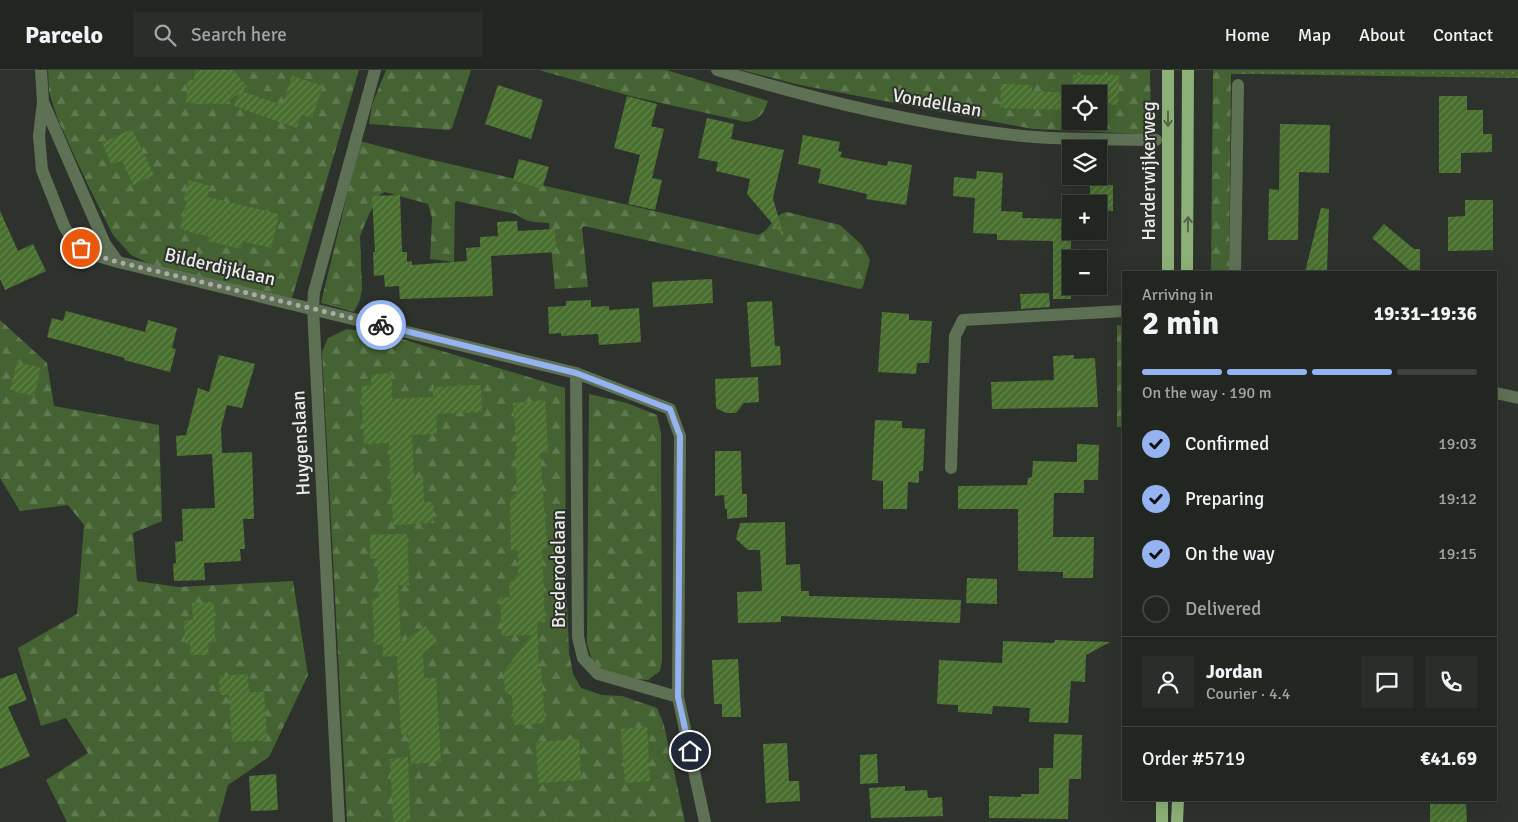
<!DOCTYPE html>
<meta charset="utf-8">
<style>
:root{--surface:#222621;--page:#2a2e2a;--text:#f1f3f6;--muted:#a2a5a5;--line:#3f433f;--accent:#95b2f1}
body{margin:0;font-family:Signika,sans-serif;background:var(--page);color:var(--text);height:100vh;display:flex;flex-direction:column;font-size:19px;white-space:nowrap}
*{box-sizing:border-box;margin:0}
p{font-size:16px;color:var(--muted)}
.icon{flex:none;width:28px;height:28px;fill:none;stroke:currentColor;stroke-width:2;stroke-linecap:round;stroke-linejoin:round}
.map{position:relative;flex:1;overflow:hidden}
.details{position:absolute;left:1122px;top:201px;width:375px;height:530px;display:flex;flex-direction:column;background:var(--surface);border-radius:0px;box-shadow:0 5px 20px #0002,0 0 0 1px var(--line)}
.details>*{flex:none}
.tools{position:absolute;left:1062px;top:15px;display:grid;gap:10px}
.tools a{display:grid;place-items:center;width:45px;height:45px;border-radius:0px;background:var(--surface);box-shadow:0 5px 20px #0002,0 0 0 1px var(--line);font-size:25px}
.pin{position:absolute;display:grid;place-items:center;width:42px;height:42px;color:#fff;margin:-21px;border:2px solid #fff;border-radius:50%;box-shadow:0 1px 5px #0007}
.courier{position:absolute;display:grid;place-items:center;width:50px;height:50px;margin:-25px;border:4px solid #95b2f1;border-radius:50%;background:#fff;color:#222;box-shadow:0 1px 6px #0007}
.overview em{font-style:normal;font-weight:700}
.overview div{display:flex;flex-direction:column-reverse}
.overview{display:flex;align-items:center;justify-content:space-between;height:85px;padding:0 20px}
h1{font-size:32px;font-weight:700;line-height:38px}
.bar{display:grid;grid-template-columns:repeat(4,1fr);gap:8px 5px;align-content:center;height:60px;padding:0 20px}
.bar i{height:6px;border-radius:4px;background:var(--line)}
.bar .on{background:var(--accent)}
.bar p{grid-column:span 4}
.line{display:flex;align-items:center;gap:12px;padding:0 20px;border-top:1px solid var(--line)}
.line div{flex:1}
.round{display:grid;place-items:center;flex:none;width:52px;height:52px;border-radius:0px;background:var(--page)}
ol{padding:0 20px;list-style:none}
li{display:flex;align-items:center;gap:15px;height:55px}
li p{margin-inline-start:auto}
li .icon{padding:5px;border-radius:50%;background:var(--accent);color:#111;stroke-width:4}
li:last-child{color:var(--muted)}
li i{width:28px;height:28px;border:2px solid var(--line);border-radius:50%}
header{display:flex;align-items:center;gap:30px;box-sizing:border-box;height:70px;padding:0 25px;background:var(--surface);border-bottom:1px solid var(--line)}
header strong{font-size:24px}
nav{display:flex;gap:28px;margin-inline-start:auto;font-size:18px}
.search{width:350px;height:45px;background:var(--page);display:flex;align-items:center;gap:12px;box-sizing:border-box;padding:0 18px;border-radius:0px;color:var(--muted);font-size:19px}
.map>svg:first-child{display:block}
.grass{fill:url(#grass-dots)}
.forest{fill:url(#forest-firs);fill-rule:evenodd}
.building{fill:url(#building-hatch)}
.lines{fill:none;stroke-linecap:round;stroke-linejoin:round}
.lane{stroke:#5f7155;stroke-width:12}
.street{stroke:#5f7155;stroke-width:12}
.primary{stroke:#8db078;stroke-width:12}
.oneway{stroke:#54644a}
.done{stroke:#a8aba6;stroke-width:5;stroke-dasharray:0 9}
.route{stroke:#95b2f1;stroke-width:6}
.labels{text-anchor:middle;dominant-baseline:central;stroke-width:4;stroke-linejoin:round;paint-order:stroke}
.street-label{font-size:19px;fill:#eaece8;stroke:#2e322c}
</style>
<header>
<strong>Parcelo</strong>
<div class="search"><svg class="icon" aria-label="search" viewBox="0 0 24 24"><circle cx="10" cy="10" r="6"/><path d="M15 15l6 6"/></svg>Search here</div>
<nav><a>Home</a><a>Map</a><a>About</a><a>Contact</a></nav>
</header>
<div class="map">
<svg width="1518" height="752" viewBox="0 0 1518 752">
<defs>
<pattern id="grass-dots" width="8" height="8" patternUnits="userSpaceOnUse" patternTransform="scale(1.25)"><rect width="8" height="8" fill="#456332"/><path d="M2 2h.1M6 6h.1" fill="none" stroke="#607a50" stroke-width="1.8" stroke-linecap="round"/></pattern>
<pattern id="forest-firs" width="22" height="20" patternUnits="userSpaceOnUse" patternTransform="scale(1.25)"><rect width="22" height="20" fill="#456332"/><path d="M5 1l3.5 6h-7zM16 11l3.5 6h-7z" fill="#607a50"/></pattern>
<pattern id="building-hatch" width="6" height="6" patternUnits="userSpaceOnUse" patternTransform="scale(1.25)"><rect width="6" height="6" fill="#496f2f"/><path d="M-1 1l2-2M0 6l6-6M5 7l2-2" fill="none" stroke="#63844d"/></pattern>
</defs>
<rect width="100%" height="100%" fill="#2e322c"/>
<path class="grass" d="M1251,0H1518V8L1251,4Z"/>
<path class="forest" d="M48,0H359L292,228L150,194L131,185L113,165L87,113L58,50L49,22Z
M386,0H471L452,58L449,60L369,54L372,35Z
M539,0H666L768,31C764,43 759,51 746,52L630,26Z
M741,0H1150L1151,48L1149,61L1142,64L1033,59L800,15ZM1071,24H1099V51H1071Z
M1213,0H1251V4H1231L1229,202H1211Z
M360,71L424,88L758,165C771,160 774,144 787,142L840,155L862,175L870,190L863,217L860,219L584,156L582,158L588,217L555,219L549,153C537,152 526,153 516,144L456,131L455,133L454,192L430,189L432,148L428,134L385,122L381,124L369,144L360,166L362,218L360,230L354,242L321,233Z
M0,250L47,293L54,336L159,355L162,451L133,463L137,511L178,517L293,511L308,605L269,687L228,715L218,752H67L46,710L88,683L66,648L41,656L18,578L77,544L84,455L68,435L20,441L0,408Z
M1117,255L1124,256V357H1117Z
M347,259L392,266L565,318L566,508L569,582L573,604L581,618L602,625L622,626L657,638L664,655L685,752H347L322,282L328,268Z
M589,324L627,333L657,345L661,363L662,590L660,601L648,610C631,609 603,608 593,592C590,586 589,579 587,573Z"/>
<path class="building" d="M195,0H233L247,16L241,21L282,35L292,6L323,16L312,48L301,45L297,58L234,36L239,23L225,34L186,33L188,10H194Z
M1073,5H1119L1118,35L1102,34V41H1099V24H1071V40L1000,38L1001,14L1032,15V21L1072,23Z
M498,15L543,30L531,69L485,54Z
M627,26L657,34L651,56L664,59L652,108L662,110L655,140L628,134L640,85L614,78Z
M1439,26H1467V40H1483V64H1492V82L1461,83V103H1439Z
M707,48L734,54L731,69L784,80L773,128L784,167L747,124L750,109L716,101L718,92L698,88Z
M1280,54L1330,55L1329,103L1299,102L1298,170H1268L1269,119L1279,120Z
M132,59L154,105L133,115L122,90L112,95L102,73Z
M803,65L840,72L838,81L842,82L840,87L887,96L888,91L912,95L906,135L866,129L867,124L818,113L821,99L798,94Z
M519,89L549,97L542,119L513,110Z
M977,101L1003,103L1001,141L1023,142L1022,148L1071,149V161H1076L1075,170H1071V229H1053V171L997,170V164L973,163L975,128L953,126L954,107L976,109Z
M189,110L210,116L207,127L279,144L271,178L242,171L241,179L209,171L210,167L180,159L187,131L183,130Z
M1090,114L1113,115V141L1099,140V134H1090Z
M400,125L402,182H407V192L412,191V195L467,191L466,178L480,177V167L498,166L497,152L517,151L518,161L555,159L556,182L491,186L493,226L400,229L399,216L385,217L384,205L374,206L373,182H375L372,126Z
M1465,130H1493V180L1448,181V147L1465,146Z
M1321,138L1329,139L1327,202H1305Z
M0,141L18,181L33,174L46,201L5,220L0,209Z
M1384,154L1414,179H1420V202H1412L1372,168Z
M712,209L713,233L653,237L652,212Z
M1049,223L1050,237L1021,239L1020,224Z
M591,230V237L609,236V240L639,238L641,272L599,275L598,264L561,266V263L549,264L548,237L566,236V231Z
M772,231L775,276H780L781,295L751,297L747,232Z
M66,241L145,262L148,250L177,258L172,278L176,279L170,302L124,290L125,288L47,267L52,248L63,251Z
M882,242L909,244V250L932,251L929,293H917L916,304L878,302Z
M219,285L255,294L242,338L227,335L221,358L222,383L252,382L254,449H243L245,479H240L241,491L204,493L205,510L174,511L173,494L176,493L175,472L183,471L182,439L215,438L212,384L177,386L176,366L186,365L198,318L209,322Z
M1074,285V289L1095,288L1098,337L992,339L991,312L1054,310L1053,286Z
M17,292L41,298L34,326L10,320Z
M392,303V329L433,327V317L481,315L482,342L436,344L437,364L412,365L414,408H423L424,432H433L434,453L393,455L389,373L364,374L361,316L371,315V305Z
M758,307L759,332L744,333L736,343H726L716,338L715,309Z
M545,330L548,382L540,383L547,478L542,479L545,552H537L539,598H541L545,653L514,655L512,626L505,622L504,601L532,565L502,566L500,528L510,527L509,514L518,504V480H511L510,430L517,422L515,382H517L513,333Z
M875,350L902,351V358L925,359L923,401H919V413L908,412L907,439H883V411L872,410Z
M1077,374L1099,375L1098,410H1084V423H1054L1053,467H1094L1093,508H1063V502L1018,501V439H958V416L1027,415L1028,408L1032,407L1033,391L1077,392Z
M715,381H741L742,424H747V447L727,449V439H725L724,425L715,426Z
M785,452L786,495L800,494L801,521H809V526L961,530L960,553L781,546V552L738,553L737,522L762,521L760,480H748L736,469L740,453Z
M407,464L409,515H398L401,573L426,556L437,573L423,582L424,608H436L441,692L411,694L408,664H401L397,586L383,587V574L375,575L372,528H379L377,489H370V465Z
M967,508L997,509V534L966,533Z
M214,532L215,572L208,573L209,585H191L190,574H185L184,551L193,550L192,533Z
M1055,570L1110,572L1086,585L1085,612L1071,611L1068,653L1029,652L1030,638L993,636L992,644L958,642V635L937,634L939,590L1002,593L1003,571L1054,573Z
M738,589L741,647H722V634H714L712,590Z
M16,603L27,630L8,637L30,686L0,699V609Z
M248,604L249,622H264L267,670L232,672L229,625H220L219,606Z
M647,657L650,711L625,713L621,659Z
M1054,664L1082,665L1081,709H1069L1068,749L989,748V726L1021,727V724H1039V698H1053Z
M579,669L581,710L538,713L536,672Z
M787,673L789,711H799L800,731L766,733L763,674Z
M877,684L878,713L860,714V685Z
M408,687L410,752H393L390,689Z
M276,704L278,740L251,741L249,706Z
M905,716V721L927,720L928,728L942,727L943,746L871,748L869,718Z
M1430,734H1466L1467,752H1430Z"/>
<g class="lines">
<path class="lane" d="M1235,202L1238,15
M951,398L955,266L963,250L1124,241"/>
<path class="street" d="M41,0L43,32L39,66L42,100L64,156L73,171L81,178L91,184L118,192L576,303L670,339L680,366L678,627L705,752
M717,0C819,30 928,58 1035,67C1075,70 1116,69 1156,70
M43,32L105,174L118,192
M576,303L578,567L583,588L598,604L678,627
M1496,323L1518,328
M339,752L313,238L314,222L375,0"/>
<path class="primary" d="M1168,202V0
M1187,202L1188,0
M1162,730V752
M1177,752L1178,730"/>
</g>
<defs><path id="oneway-shaft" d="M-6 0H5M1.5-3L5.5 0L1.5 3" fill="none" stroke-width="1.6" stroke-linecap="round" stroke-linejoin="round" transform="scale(1.25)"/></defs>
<g class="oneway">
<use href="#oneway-shaft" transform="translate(1168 49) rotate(90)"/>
<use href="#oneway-shaft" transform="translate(1188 154) rotate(-89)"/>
</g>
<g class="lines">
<path class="done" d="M81,178L91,184L118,192L381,255"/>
<path class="route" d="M381,255L576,303L670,339L680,366L678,627L690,681"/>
</g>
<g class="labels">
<g class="street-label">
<text transform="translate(937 33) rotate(10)">Vondellaan</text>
<text transform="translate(1149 101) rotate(-90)">Harderwijkerweg</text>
<text transform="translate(220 197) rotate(13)">Bilderdijklaan</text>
<text transform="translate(301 373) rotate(-93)">Huygenslaan</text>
<text transform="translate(559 499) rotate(-90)">Brederodelaan</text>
</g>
</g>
</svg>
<div class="tools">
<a><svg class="icon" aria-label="locate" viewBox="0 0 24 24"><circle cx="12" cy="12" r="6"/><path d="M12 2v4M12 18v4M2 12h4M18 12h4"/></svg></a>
<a><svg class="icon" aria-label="layers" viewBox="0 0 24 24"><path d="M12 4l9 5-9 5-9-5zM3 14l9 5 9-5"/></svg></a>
<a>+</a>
<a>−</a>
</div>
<div class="pin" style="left:81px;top:178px;background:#ea580c"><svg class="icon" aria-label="bag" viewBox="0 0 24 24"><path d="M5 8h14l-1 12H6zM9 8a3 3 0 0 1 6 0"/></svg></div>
<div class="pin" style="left:690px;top:681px;background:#1f2937"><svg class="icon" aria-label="home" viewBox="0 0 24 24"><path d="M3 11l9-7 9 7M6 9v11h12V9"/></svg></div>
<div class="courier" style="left:381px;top:255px"><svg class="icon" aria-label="bike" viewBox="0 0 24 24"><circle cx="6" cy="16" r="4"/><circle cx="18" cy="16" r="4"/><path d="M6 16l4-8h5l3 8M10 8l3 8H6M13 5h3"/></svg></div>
<section class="details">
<div class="overview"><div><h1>2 min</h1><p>Arriving in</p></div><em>19:31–19:36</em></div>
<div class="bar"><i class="on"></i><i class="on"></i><i class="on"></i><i></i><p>On the way · 190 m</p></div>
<ol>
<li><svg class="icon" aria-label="check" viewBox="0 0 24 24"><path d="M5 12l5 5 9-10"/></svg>Confirmed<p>19:03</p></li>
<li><svg class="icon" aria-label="check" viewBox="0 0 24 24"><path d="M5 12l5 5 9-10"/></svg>Preparing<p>19:12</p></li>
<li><svg class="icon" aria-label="check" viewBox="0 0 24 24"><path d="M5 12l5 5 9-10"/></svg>On the way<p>19:15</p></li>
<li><i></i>Delivered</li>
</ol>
<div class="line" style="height:90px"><a class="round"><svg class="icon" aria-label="person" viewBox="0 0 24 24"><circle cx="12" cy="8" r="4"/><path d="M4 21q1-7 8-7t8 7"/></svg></a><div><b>Jordan</b><p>Courier · 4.4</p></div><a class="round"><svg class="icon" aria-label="chat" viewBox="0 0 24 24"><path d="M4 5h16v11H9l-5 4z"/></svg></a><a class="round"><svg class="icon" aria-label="phone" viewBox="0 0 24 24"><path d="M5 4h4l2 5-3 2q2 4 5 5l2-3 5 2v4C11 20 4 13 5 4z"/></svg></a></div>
<div class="line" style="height:65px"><div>Order #5719</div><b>€41.69</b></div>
</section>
</div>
